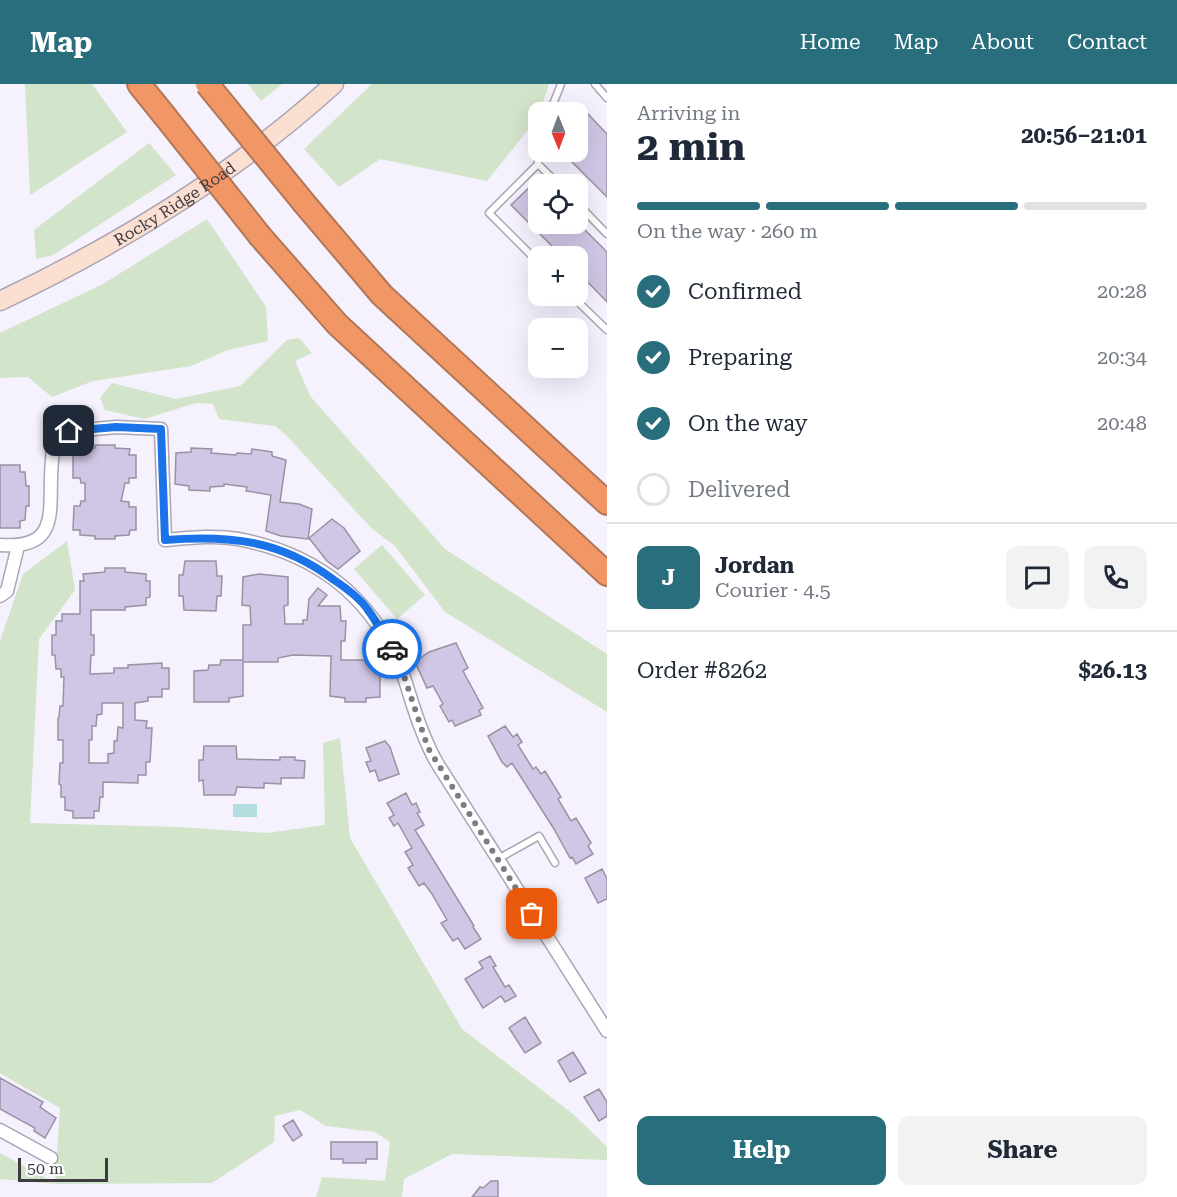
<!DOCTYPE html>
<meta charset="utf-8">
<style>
:root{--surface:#fff;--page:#f2f2f3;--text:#1f2937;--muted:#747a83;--line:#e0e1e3;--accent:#296e7d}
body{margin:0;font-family:"Roboto Serif",serif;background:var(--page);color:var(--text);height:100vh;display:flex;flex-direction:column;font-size:22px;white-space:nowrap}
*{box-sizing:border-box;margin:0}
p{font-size:20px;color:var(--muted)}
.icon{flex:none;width:33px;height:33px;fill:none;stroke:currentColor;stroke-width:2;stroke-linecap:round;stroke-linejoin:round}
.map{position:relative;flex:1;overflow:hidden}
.panel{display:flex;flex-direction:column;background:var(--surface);width:570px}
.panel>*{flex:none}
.needle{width:39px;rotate:179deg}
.controls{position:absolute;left:528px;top:18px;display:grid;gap:12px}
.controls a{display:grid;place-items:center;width:60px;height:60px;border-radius:12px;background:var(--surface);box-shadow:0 6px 24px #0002;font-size:30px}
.scale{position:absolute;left:18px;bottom:15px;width:90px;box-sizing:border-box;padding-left:6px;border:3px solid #3e3b43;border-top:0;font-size:16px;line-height:21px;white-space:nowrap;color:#3e3b43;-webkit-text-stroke:4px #fff;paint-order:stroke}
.pin{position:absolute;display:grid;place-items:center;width:51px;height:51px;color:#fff;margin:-26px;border-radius:12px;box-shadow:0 3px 9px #0006}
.courier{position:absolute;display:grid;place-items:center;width:60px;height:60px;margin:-30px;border:4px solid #1a73e8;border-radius:50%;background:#fff;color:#222;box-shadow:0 2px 8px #0007}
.headline em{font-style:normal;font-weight:700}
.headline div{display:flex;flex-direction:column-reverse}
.headline{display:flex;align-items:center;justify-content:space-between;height:102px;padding:0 30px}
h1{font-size:39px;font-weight:700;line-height:45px}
.bar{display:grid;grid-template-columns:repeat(4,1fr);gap:9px 6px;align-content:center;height:72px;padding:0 30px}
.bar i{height:8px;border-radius:4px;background:var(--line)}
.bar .on{background:var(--accent)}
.bar p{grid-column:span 4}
.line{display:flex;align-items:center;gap:15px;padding:0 30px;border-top:2px solid var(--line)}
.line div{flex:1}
.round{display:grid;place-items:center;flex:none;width:63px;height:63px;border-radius:12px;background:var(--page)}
ol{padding:0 30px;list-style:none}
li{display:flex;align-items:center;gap:18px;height:66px}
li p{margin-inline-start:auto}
li .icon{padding:6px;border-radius:50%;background:var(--accent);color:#fff;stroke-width:4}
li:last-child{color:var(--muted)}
li i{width:33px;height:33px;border:3px solid var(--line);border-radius:50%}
.cta{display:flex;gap:12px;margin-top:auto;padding:12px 30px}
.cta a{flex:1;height:69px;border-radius:12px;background:var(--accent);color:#fff;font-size:24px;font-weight:700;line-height:69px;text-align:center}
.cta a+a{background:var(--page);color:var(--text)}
header{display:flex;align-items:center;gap:36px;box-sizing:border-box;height:84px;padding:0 30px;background:var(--accent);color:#fff}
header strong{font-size:28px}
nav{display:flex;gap:33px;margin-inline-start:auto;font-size:21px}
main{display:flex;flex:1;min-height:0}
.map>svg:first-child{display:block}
.green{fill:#d2e4ca}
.water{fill:#b1dddf}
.building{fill:#d2c6e6;stroke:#9892a3;stroke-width:1.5;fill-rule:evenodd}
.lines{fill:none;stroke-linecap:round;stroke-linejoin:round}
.service-casing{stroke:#aba5b6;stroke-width:9}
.minor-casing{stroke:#aba5b6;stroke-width:15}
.secondary-casing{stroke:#aba5b6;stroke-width:21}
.motorway-casing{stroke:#b27759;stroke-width:26}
.service{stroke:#fff;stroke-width:6}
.minor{stroke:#fff;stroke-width:12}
.secondary{stroke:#fbe0d1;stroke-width:18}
.motorway{stroke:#f19765;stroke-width:22}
.motorway-bridge-casing{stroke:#b27759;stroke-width:26;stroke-linecap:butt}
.motorway-bridge{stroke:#f19765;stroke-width:22}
.done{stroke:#7e7b84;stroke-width:6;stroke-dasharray:0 10.8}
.route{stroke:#1a73e8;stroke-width:8}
.labels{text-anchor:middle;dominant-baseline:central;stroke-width:5;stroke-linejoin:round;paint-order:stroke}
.street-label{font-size:16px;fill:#3e3b43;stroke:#fff}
</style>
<header>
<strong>Map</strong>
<nav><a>Home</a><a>Map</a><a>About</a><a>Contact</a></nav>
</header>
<main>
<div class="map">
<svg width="607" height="1113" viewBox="0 0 607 1113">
<rect width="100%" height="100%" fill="#f5f1fd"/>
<path class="green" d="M25,0H92L127,48L30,111Z
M248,0H282L261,17Z
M372,0H549L538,33L487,97L380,75L339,103L304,65Z
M149,59L176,91L53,171L36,175L34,146Z
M207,135L266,223L268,257L228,266L191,282L93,297L52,313L28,293L0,294V249L103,200Z
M299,254L312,269L295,277L310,312L445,465L607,570V628L445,528L395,462L371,444L288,353L275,342L219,335L213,320L196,319L144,335L105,326L100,314L112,299L176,315L240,302L287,256Z
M67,457L75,506L39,555L30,739L178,743L267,749L325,741L323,659L340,654L350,754L462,945L573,1030L607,1063V1076L452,1070L404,1095L402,1113H316L322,1093L385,1097L390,1058L375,1048L326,1042L300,1026L275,1032L274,1058L212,1099L55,1100L0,1095V1069L55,1099L60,1024L0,989V557L23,490Z
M382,461L425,511L397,535L354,485Z"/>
<path class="water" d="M233,720H257V733H233Z"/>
<path class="building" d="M588,30L607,50V113L562,68H578V41Z
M538,95V140H579L607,168V218L578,188V172H562L511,121Z
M95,361H115V364L130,365L129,371H136V394H129V399H125L121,417L129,418V423H136V446H130L129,451L115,452V455H95V452L80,451V446H73L74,422H80L81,417H85V399H81L80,394H73V370H81V365L95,364Z
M191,364L212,365L211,369L236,371L237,369L251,370L252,365L272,368V372L286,376L280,418L299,420L312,425L308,455L281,452L266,447L271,411L246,407L247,403L224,400V402L210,403V407L189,406V402L175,400L176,369L191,368Z
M0,381H20V388H25L26,402H29V422H26L25,436L20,437V444H0Z
M332,435L344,444L360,467L338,485L327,477L309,454Z
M185,477H216L217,492H222L221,512H217L216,527L184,526L183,512H179V491H183Z
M105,484H125V488L146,490V497H150V513L146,514V521L125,523V526H91V551H94V571H91L90,590L114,589V584H128V581L162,579V584H169V605H162V613H148V617L135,619V636L147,637L146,644H152L150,678H146V691H138V699L103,698V713H100L99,727H94V734H73V727L65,726V713H61V701L59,700L60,679H63V656H58V634L59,633L60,622H63L64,593H61V585H56L55,571H52V551H56V537H62V530H80V497H84L83,490L105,488ZM102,619H123V644L118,643L117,657H114V669L108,670V679H89V656H92V642H96L97,631L102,630Z
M259,490L288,493V521L284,522L285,540H303V536H307L309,515L318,504L327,511L318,522H340L341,537H346L345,557H341V576H366V580L380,581V613L366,614V618H345V614L330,612L331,572L293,571L278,574V578H243V612L229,614V618H194V587L208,586L209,581H220L221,576H243V541H251L250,522L242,521L243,493Z
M456,559L468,584L463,587L483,624L479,626L481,631L455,642L452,636L449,638L440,622L443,620L433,602L427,604L415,578L429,568Z
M505,642L513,653L517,650L522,658L518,661L533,685L536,683L541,690L545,687L561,713L558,715L571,737L576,734L591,759L588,762L593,770L576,780L572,773L570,774L554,745L512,679L507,683L502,678L488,652Z
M385,657L390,663L399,690L379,697L375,686L370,688L366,678L371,677L366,664Z
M204,662H236L237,675L280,676V673H295V676L305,677L304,694H281V700L264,699V704L237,703L235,711H204L203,696L199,697V676H203Z
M406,709L412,721L416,719L420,728L417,729L424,741L415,746L474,842L473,843L481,855L465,865L458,854L453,857L441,839L447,836L432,810L424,799L419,802L408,784L413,781L405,768L412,764L398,739L394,742L389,734L394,731L387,719Z
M602,785L607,795V815L598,819L585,794Z
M490,872L496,882L493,883L505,903L509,901L516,912L505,918L501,912L483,924L465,895L483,884L479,878Z
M525,933L541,959L525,969L509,944Z
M573,968L586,989L570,998L558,977Z
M0,994L43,1018L40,1023L56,1034L45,1054L34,1047L35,1044L0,1025Z
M599,1005L607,1018V1032L599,1037L584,1013Z
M293,1036L302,1051L293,1057L283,1042Z
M331,1058H377V1075H366V1079H343V1075H331Z
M491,1097H498V1113H472L480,1103L483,1104Z"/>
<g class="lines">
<g class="service-casing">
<path id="service" d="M595,0L607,14
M550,28L561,0
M538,80V66
M578,120L607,150
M538,178L489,129L538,80L558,100
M572,212L607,246
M498,775L539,752L555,779"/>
</g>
<g class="minor-casing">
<path id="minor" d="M0,461C64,466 47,422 52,377C53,366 52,357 62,348L116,343L161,345L165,456C189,454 214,451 238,455C313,469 366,508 398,577C403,588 406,600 410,612C417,635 425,658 437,679L607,947
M0,512L7,507L18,462
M0,1046L51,1074"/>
</g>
<g class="secondary-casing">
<g id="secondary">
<path id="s1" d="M0,217C120,160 235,90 334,0"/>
</g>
</g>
<g class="motorway-casing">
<path id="motorway" d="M139,0L164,31
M304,119L382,211L607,419
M260,152L337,240L607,490"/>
</g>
<use href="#service" class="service"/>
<use href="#minor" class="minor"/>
<use href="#secondary" class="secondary"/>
<use href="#motorway" class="motorway"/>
<g class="motorway-bridge-casing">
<path id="motorway-bridge" d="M207,0L304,119
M164,31L260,152"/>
</g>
<use href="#motorway-bridge" class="motorway-bridge"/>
</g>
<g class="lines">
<path class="done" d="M392,565L399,577L428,664L532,830"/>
<path class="route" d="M69,347L116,343L161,345L165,456C230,451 281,456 334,496C346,504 360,514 368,526C377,538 384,552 392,565"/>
</g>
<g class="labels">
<g class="street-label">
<text stroke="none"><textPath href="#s1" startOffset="200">Rocky Ridge Road</textPath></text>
</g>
</g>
</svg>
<div class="controls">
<a><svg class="needle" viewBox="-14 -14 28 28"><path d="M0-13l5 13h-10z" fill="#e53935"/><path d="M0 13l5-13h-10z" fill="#747a83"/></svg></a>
<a><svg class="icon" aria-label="locate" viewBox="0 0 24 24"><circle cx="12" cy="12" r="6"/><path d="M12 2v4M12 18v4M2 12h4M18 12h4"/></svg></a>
<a>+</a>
<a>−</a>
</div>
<div class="scale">50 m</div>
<div class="pin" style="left:532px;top:830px;background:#ea580c"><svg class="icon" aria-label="bag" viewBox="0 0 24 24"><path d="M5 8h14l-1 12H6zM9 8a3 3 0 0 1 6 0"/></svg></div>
<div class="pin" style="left:69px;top:347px;background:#1f2937"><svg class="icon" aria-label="home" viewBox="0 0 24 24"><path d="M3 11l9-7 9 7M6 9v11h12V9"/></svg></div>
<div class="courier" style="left:392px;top:565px"><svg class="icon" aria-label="car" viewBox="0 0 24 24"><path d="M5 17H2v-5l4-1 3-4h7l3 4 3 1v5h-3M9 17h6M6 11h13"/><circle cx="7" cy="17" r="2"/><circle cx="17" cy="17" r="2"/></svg></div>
</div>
<section class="panel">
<div class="headline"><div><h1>2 min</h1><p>Arriving in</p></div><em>20:56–21:01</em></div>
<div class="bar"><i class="on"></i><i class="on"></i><i class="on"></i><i></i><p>On the way · 260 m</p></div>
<ol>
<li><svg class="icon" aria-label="check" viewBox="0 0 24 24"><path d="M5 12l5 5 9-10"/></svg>Confirmed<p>20:28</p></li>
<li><svg class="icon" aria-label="check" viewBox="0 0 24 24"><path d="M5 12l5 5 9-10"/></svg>Preparing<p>20:34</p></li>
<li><svg class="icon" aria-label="check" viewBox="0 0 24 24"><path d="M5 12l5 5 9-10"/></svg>On the way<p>20:48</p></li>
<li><i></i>Delivered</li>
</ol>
<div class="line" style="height:108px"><b class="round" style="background:var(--accent);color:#fff">J</b><div><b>Jordan</b><p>Courier · 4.5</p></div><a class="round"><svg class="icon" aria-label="chat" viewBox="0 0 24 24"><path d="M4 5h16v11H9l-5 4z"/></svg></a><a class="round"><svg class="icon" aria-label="phone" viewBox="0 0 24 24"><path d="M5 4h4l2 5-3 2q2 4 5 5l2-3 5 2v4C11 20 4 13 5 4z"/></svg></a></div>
<div class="line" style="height:78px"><div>Order #8262</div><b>$26.13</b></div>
<div class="cta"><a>Help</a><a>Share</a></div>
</section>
</main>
